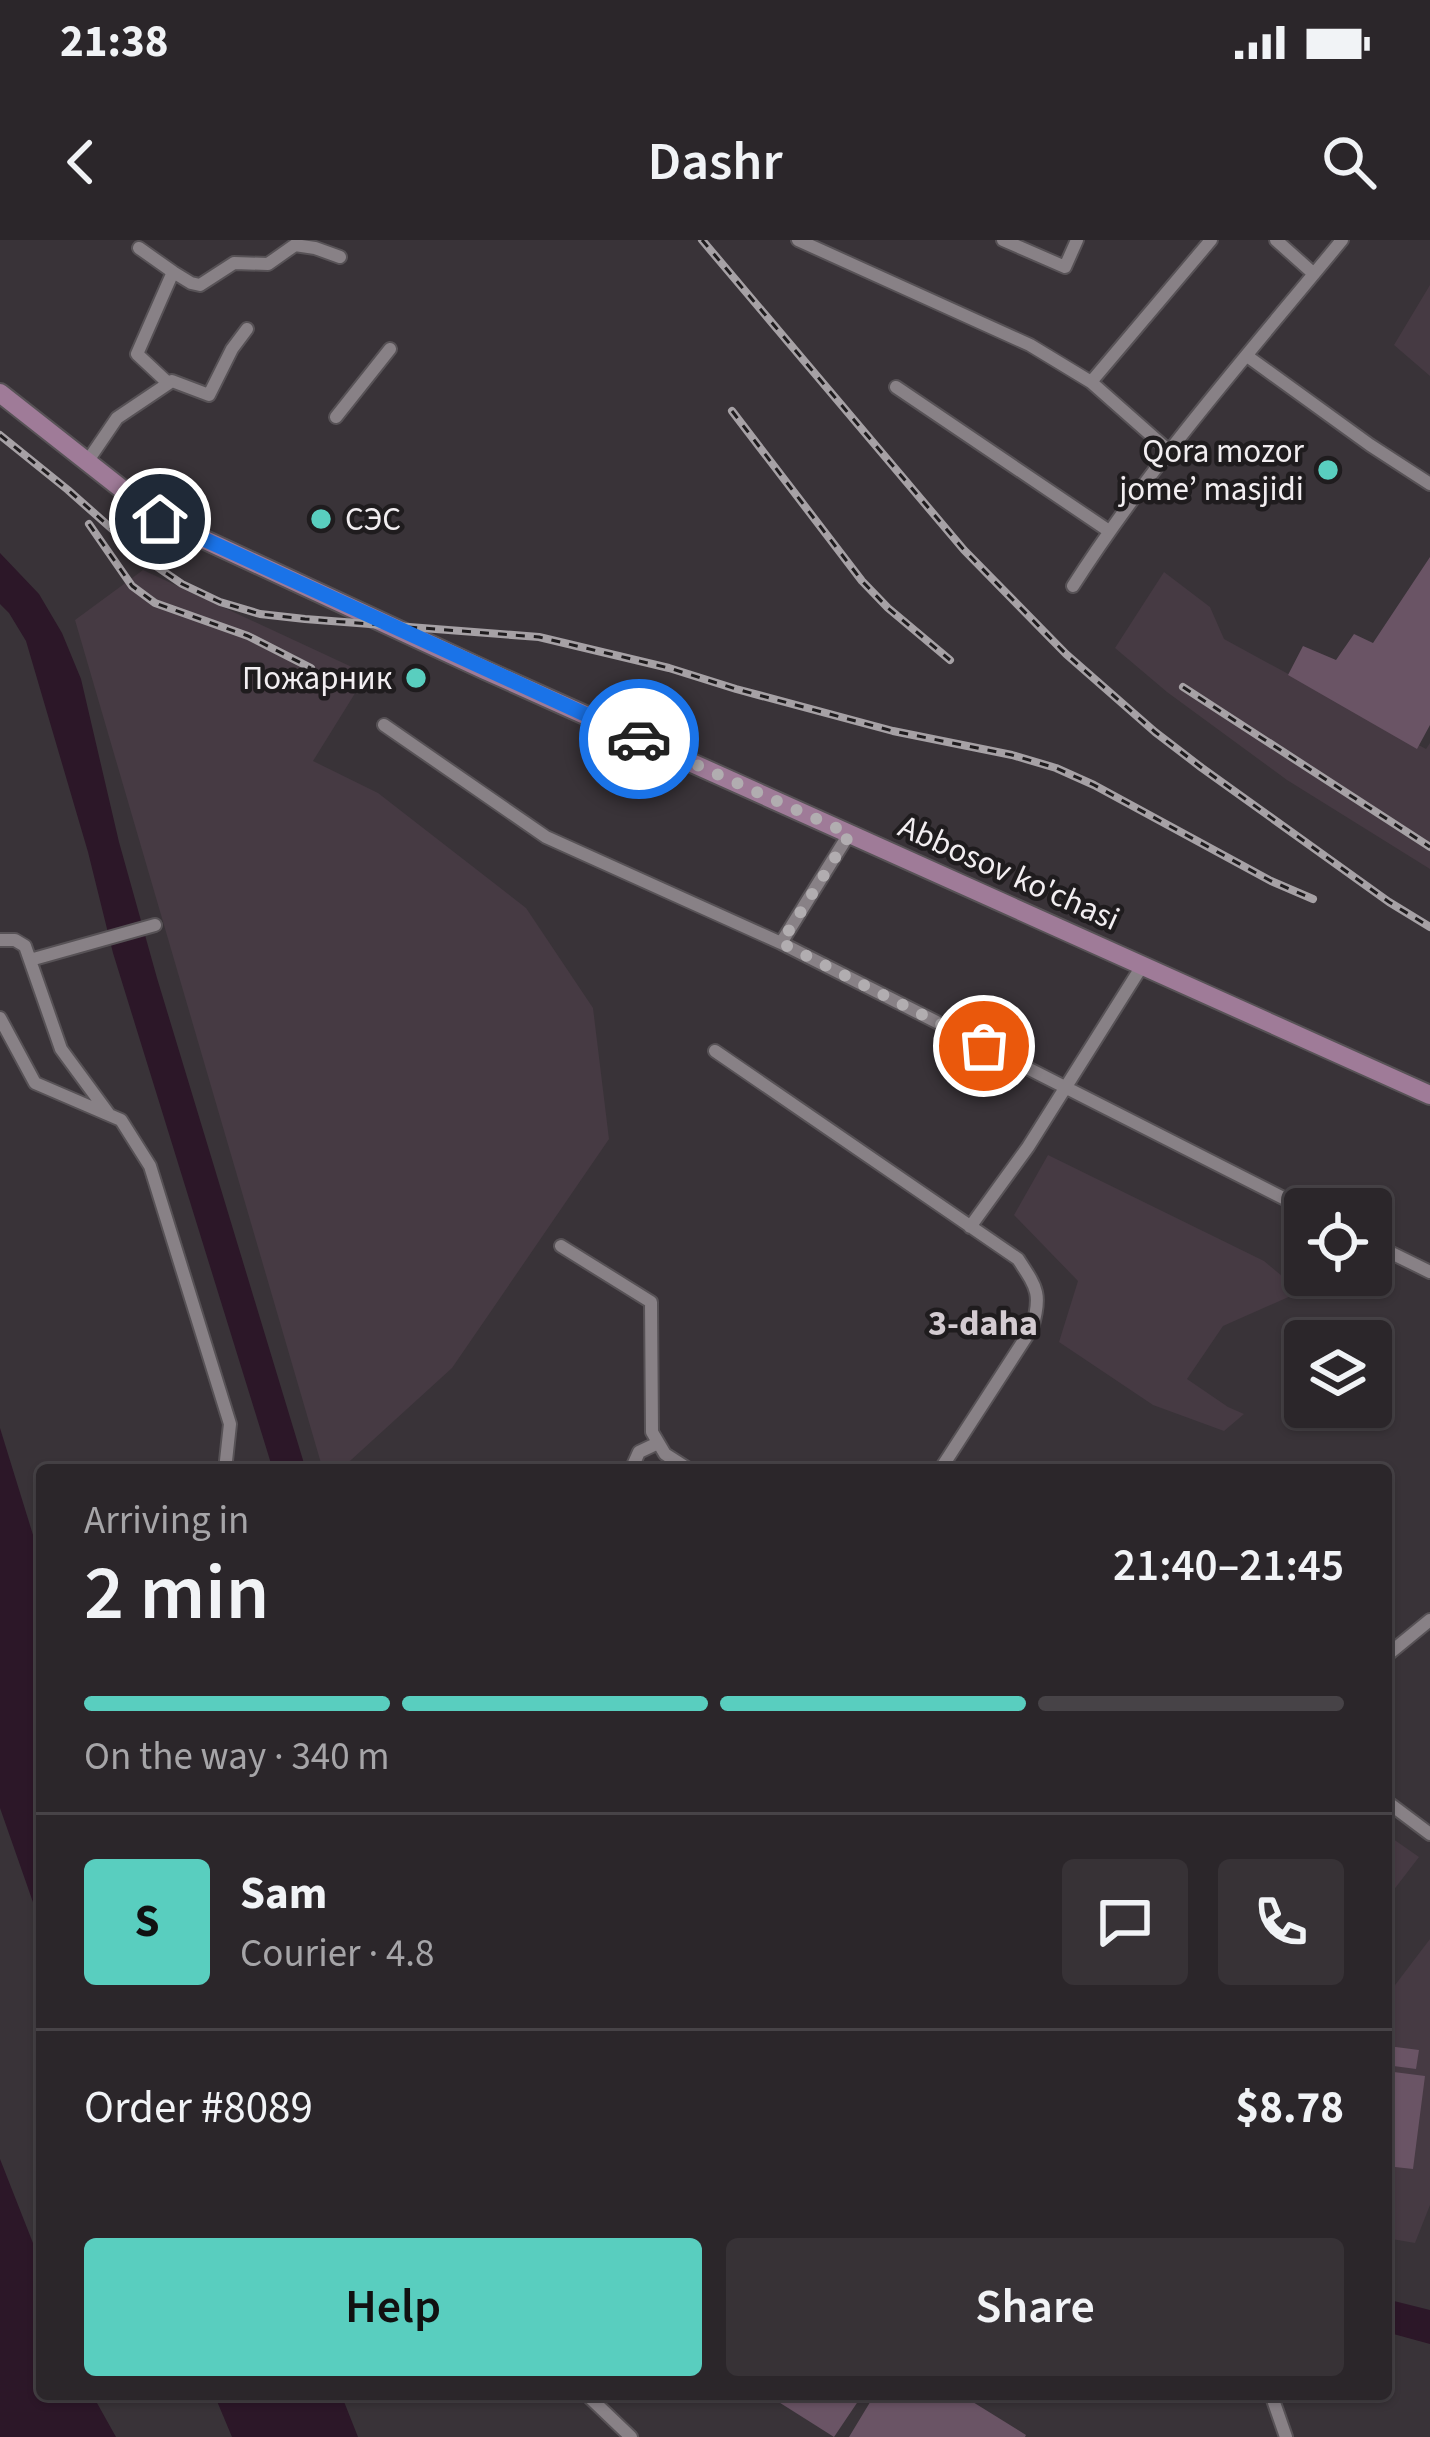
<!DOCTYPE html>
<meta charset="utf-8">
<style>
:root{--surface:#2b262a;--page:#373236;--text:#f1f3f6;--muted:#a6a5a8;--line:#474347;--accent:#59cebf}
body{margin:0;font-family:"Source Sans 3",sans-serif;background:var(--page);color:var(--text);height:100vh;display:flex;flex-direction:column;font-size:45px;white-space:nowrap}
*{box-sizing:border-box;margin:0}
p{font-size:39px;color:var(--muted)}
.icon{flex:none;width:66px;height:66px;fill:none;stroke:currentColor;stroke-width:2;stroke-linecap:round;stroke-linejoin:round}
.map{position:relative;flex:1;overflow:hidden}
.drawer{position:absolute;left:36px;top:1224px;width:1356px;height:936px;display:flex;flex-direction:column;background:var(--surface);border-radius:12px;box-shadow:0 3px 9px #0004,0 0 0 3px var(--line)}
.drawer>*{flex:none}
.tools{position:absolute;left:1284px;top:948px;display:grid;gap:24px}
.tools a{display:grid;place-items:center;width:108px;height:108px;border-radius:12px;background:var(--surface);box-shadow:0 3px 9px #0004,0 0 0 3px var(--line);font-size:60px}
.pin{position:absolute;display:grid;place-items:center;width:102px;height:102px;color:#fff;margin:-51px;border:6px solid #fff;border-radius:50%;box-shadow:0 3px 12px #0007}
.courier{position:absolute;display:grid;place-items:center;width:120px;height:120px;margin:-60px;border:9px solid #1a73e8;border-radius:50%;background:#fff;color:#222;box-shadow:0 3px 15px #0007}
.overview em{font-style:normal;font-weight:600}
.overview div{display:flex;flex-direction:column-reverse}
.overview{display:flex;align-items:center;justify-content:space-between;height:204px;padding:0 48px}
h1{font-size:78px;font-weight:600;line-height:90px}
.bar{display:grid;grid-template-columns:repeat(4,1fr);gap:18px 12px;align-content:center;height:144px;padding:0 48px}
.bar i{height:15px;border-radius:9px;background:var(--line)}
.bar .current{background:var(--accent)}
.bar p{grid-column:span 4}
.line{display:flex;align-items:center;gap:30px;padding:0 48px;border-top:3px solid var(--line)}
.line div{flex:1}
.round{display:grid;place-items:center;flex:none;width:126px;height:126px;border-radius:12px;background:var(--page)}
.action{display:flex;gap:24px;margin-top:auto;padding:24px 48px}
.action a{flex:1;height:138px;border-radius:12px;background:var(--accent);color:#111;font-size:48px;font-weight:600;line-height:138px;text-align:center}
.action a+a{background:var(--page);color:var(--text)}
.status{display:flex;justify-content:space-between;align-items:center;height:84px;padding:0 60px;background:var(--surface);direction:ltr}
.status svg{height:33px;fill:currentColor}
header{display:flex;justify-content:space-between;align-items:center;height:156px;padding:0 48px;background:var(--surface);font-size:54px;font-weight:600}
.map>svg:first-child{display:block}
.built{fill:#463a43}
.green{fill:#6a5465}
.water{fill:#2c1728}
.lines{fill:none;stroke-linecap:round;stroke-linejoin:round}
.street-casing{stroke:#575256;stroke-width:16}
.primary-casing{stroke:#575256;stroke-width:22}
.street{stroke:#888186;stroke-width:12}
.primary{stroke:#9f7b98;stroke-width:18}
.rail-casing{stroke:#a6a1a5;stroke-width:8}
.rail{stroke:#1f1c1e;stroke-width:3;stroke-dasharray:9;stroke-linecap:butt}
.done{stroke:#b1adb0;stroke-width:12;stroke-dasharray:0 21.6}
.route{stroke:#1a73e8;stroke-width:15}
.poi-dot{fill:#59cebf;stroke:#1f1c1e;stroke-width:4.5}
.labels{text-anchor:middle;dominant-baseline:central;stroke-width:9;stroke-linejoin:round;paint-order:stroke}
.poi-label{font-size:33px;fill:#f2eef1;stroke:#1f1c1e;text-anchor:end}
.street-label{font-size:33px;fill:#f2eef1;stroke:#1f1c1e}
.neighbourhood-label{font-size:36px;font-weight:bold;fill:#d3cbd1;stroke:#1f1c1e}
</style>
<div class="status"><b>21:38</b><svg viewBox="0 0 49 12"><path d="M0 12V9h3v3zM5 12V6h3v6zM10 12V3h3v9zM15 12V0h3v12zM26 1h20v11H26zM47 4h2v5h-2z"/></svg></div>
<header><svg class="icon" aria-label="back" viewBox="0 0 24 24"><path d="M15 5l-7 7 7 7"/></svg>Dashr<svg class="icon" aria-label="search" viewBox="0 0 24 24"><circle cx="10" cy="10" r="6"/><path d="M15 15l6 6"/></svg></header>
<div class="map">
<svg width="1430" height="2197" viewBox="0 0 1430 2197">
<rect width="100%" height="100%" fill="#393338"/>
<path class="built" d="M1430,45V136L1394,105Z
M143,330L367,434L313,521L378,553L526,668L593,768L609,899L452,1128L340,1230H323L75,380Z
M1164,332L1210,367L1224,399L1426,509L1430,503V629L1287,540L1167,452L1115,408Z
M1048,915L1264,1021L1282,1036L1293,1055L1223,1086L1187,1139L1228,1167L1244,1174L1224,1191L1153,1165L1059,1102L1078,1041L1014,975Z
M1386,1594L1419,1617L1386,1660Z
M1430,1699V1965L1415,2003L1386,1998V1757Z"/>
<path class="green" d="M1430,317V485L1417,509L1288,435L1303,406L1336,420L1354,394L1373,403Z
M1388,1806L1419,1810L1416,1829L1386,1825Z
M1386,1831L1425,1836L1413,1929L1386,1926Z
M766,2154H863L834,2197Z
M875,2154H960L1026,2195L1025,2197H849Z"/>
<path class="water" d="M0,313L39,354L62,393L81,439L119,602L157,738L306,1230H273L113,713L88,612L26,401L9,373L0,364Z
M0,1188L42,1324V1688L0,1568Z
M0,1919L42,2026V2154H92L116,2197H0Z
M1386,2059L1430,2070V2104L1386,2092Z
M214,2154H341L358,2197H232Z"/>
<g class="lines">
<g class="street-casing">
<path id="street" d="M798,0L1030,105L1091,142L1169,211
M1003,0L1065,27L1077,0
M1276,0L1314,34
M139,8L173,32L137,114L168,143
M173,32L191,43L200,45L234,23L268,24L295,5L315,8L340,17
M1247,116L1370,205L1430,244
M1091,142L1211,0
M896,147L1109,291
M336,177L390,109
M87,222L117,178L172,141L209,155L232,109L247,89
M1073,346C1152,223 1249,113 1342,0
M384,485L546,597L781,703L1305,969
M0,700H15L25,706L61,809L108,873
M781,703L849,594
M30,720L155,685
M0,778L35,843L121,880L150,926L230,1184L225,1230
M715,811L1018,1019C1037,1048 1042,1054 1032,1088L940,1230
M970,987L1028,907L1142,726
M1371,1003L1430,1032
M561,1006L651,1062L652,1192L665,1214L690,1230
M631,1230L639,1212L658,1203
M1386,1416L1430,1380
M1386,1561L1430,1594
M586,2154L631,2197
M1271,2154L1286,2197"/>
</g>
<g class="primary-casing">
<path id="primary" d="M0,153L160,279L485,430L1430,855"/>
</g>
<use href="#street" class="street"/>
<use href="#primary" class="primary"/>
<g class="rail-casing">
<path id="rail" d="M702,0L964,310L1066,414L1155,492L1202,528L1389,662L1430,687
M732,171L862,341L888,368L950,420
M0,195L68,250L147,320L182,344L220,362L260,374L305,379L539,397L669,428L736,449L893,491L1012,515L1056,528L1094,545L1271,641L1313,659
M89,284L132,346L155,363L248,396L311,428
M1183,447L1430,607"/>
</g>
<use href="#rail" class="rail"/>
</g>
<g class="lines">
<path class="done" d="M639,499L850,594L781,703L984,806"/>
<path class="route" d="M160,279L639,499"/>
</g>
<g class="poi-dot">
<circle cx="1328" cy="230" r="12"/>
<circle cx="321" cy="279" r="12"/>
<circle cx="416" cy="438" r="12"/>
</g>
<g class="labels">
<g class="poi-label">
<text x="1304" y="211">Qora mozor<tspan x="1304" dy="38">jome’ masjidi</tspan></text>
<text x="345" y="279" text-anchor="start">СЭС</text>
<text x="392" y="438">Пожарник</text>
</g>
<g class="street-label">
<text transform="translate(1009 633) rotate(24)">Abbosov ko'chasi</text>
</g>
<g class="neighbourhood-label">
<text x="983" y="1083">3-daha</text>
</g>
</g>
</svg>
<div class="tools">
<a><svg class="icon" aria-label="locate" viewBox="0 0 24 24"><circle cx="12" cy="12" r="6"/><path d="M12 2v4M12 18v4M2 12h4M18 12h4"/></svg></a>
<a><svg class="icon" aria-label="layers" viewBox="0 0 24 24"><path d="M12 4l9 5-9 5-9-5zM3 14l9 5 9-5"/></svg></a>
</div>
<div class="pin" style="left:984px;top:806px;background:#ea580c"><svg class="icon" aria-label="bag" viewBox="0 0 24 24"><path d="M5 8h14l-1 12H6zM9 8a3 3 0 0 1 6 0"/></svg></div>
<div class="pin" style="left:160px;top:279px;background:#1f2937"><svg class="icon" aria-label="home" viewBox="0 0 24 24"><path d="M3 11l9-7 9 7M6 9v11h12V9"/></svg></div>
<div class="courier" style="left:639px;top:499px"><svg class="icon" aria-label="car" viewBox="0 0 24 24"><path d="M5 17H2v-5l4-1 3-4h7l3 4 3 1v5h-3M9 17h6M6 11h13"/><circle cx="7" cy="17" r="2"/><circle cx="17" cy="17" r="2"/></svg></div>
<section class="drawer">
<div class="overview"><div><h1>2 min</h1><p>Arriving in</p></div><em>21:40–21:45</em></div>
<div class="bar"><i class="current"></i><i class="current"></i><i class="current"></i><i></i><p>On the way · 340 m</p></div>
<div class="line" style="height:216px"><b class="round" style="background:var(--accent);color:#111">S</b><div><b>Sam</b><p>Courier · 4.8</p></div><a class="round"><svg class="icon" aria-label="chat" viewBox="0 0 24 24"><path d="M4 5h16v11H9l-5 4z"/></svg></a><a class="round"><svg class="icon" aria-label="phone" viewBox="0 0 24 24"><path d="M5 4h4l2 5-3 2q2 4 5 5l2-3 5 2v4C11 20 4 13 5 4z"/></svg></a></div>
<div class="line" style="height:156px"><div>Order #8089</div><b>$8.78</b></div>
<div class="action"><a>Help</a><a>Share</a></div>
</section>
</div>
